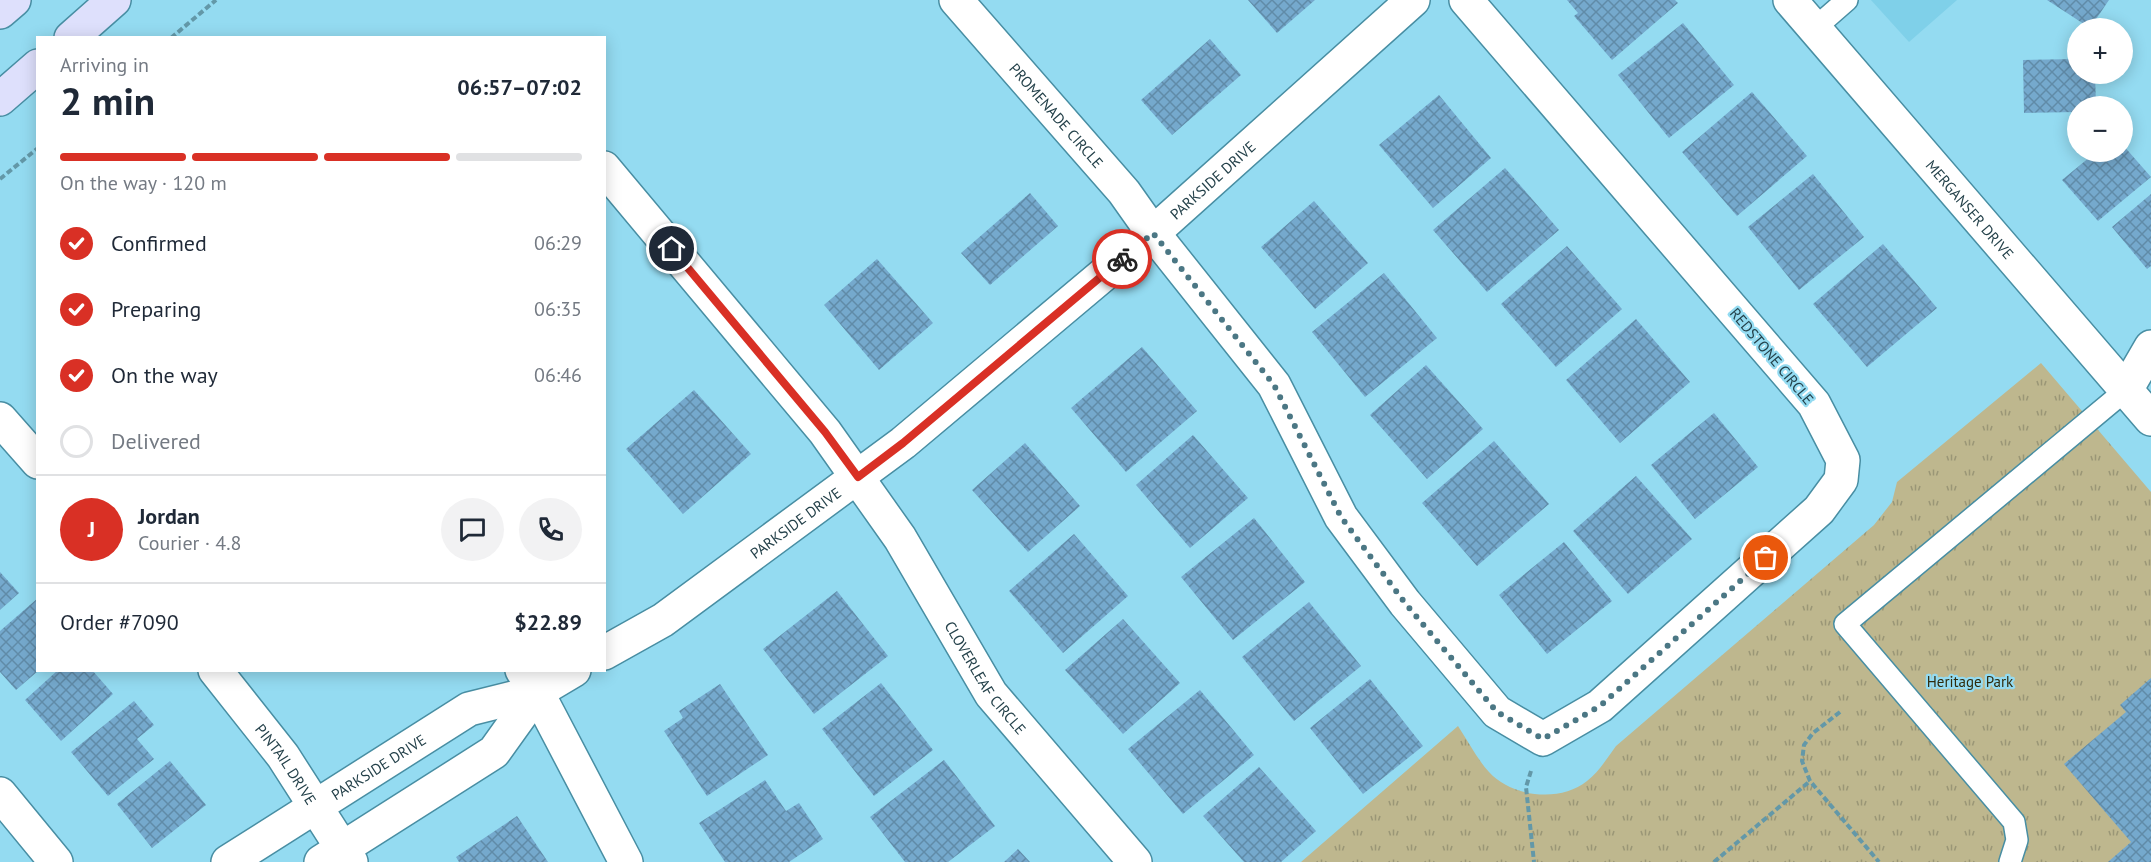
<!DOCTYPE html>
<meta charset="utf-8">
<style>
:root{--surface:#fff;--page:#f2f2f3;--text:#1f2937;--muted:#747a83;--line:#e0e1e3;--accent:#d93025}
body{margin:0;font-family:"PT Sans",sans-serif;background:var(--page);color:var(--text);height:100vh;display:flex;flex-direction:column;font-size:22px;white-space:nowrap}
*{box-sizing:border-box;margin:0}
p{font-size:20px;color:var(--muted)}
.icon{flex:none;width:33px;height:33px;fill:none;stroke:currentColor;stroke-width:2;stroke-linecap:round;stroke-linejoin:round}
.map{position:relative;flex:1;overflow:hidden}
.details{position:absolute;left:36px;top:36px;width:570px;height:636px;display:flex;flex-direction:column;background:var(--surface);border-radius:0px;box-shadow:0 3px 15px #0003}
.details>*{flex:none}
.fabs{position:absolute;left:2067px;top:18px;display:grid;gap:12px}
.fabs a{display:grid;place-items:center;width:66px;height:66px;border-radius:50%;background:var(--surface);box-shadow:0 3px 15px #0003;font-size:30px}
.pin{position:absolute;display:grid;place-items:center;width:51px;height:51px;color:#fff;margin:-26px;border:3px solid #fff;border-radius:50%;box-shadow:0 2px 6px #0007}
.courier{position:absolute;display:grid;place-items:center;width:60px;height:60px;margin:-30px;border:4px solid #d93025;border-radius:50%;background:#fff;color:#222;box-shadow:0 2px 8px #0007}
.summary em{font-style:normal;font-weight:700}
.summary div{display:flex;flex-direction:column-reverse}
.summary{display:flex;align-items:center;justify-content:space-between;height:102px;padding:0 24px}
h1{font-size:39px;font-weight:700;line-height:45px}
.bar{display:grid;grid-template-columns:repeat(4,1fr);gap:9px 6px;align-content:center;height:72px;padding:0 24px}
.bar i{height:8px;border-radius:4px;background:var(--line)}
.bar .selected{background:var(--accent)}
.bar p{grid-column:span 4}
.line{display:flex;align-items:center;gap:15px;padding:0 24px;border-top:2px solid var(--line)}
.line div{flex:1}
.round{display:grid;place-items:center;flex:none;width:63px;height:63px;border-radius:32px;background:var(--page)}
ol{padding:0 24px;list-style:none}
li{display:flex;align-items:center;gap:18px;height:66px}
li p{margin-inline-start:auto}
li .icon{padding:6px;border-radius:50%;background:var(--accent);color:#fff;stroke-width:4}
li:last-child{color:var(--muted)}
li i{width:33px;height:33px;border:3px solid var(--line);border-radius:50%}
.map>svg:first-child{display:block}
.built{fill:#7fd0e9}
.park{fill:url(#park-tufts)}
.building{fill:url(#building-cross-hatch)}
.lines{fill:none;stroke-linecap:round;stroke-linejoin:round}
.lane-casing{stroke:#488ea3;stroke-width:24}
.street-casing{stroke:#488ea3;stroke-width:36}
.secondary-casing{stroke:#488ea3;stroke-width:36}
.path{stroke:#6398a8;stroke-width:4;stroke-dasharray:6 3;stroke-linecap:butt}
.lane{stroke:#fff;stroke-width:21}
.street{stroke:#fff;stroke-width:33}
.secondary{stroke:#dee0fc;stroke-width:33}
.done{stroke:#4b7784;stroke-width:6;stroke-dasharray:0 10.8}
.route{stroke:#d93025;stroke-width:8}
.labels{text-anchor:middle;dominant-baseline:central;stroke-width:4.5;stroke-linejoin:round;paint-order:stroke}
.street-label{font-size:15px;fill:#24414a;stroke:#94dbf1}
.park-label{font-size:15px;fill:#302b0c;stroke:#94dbf1}
</style>
<div class="map">
<svg width="2151" height="862" viewBox="0 0 2151 862">
<defs>
<pattern id="park-tufts" width="24" height="20" patternUnits="userSpaceOnUse" patternTransform="scale(1.5)"><rect width="24" height="20" fill="#beb78e"/><path d="M3 7l-1-3M5 7V3M7 7l1-3M15 17l-1-3M17 17v-4M19 17l1-3" fill="none" stroke="#9a9676"/></pattern>
<pattern id="building-cross-hatch" width="8" height="8" patternUnits="userSpaceOnUse" patternTransform="scale(1.5)"><rect width="8" height="8" fill="#75a9cd"/><path d="M0 0l8 8M0 8l8-8" fill="none" stroke="#608ba8"/></pattern>
</defs>
<rect width="100%" height="100%" fill="#94dbf1"/>
<path class="built" d="M1871,0H1957L1909,42Z"/>
<path class="park" d="M2041,363L2151,492V862H1301L1458,726C1468,741 1477,759 1489,772C1512,797 1560,803 1587,781C1599,772 1607,758 1616,746L1874,525L1892,502L1897,482Z"/>
<path class="building" d="M1248,0H1315L1277,33Z
M1567,0H1675L1678,3L1612,60L1574,16L1578,13Z
M2047,0H2109L2090,28Z
M1683,23L1734,85L1669,138L1618,75Z
M1210,39L1241,75L1172,135L1141,100Z
M2078,59V74H2095L2096,106H2078V112L2024,113L2023,60Z
M1752,92L1807,156L1737,216L1682,152Z
M1439,95L1491,158L1433,208L1379,145Z
M2122,144L2151,177L2098,221L2062,180L2096,152H2100L2103,156L2108,152H2122Z
M1505,168L1559,230L1487,292L1433,230Z
M1813,174L1864,237L1799,290L1748,227Z
M1030,193L1058,226L990,285L961,253Z
M2151,194V266L2147,269L2112,227Z
M1314,201L1368,263L1315,309L1261,247Z
M1883,244L1937,308L1867,367L1813,304Z
M1567,246L1622,309L1556,367L1501,304Z
M877,259L933,323L879,370L824,305Z
M1384,273L1437,338L1365,397L1312,332Z
M1636,319L1690,382L1620,443L1566,380Z
M1142,347L1197,411L1126,472L1071,408Z
M1426,365L1483,429L1427,479L1370,415Z
M694,390L751,454L683,514L626,449Z
M1714,413L1758,467L1695,519L1651,465Z
M1193,435L1248,498L1190,548L1136,485Z
M1494,441L1549,504L1477,566L1422,503Z
M1025,443L1080,506L1028,552L972,490Z
M1636,476L1692,539L1628,594L1573,531Z
M1254,518L1305,582L1233,640L1181,577Z
M1074,534L1128,596L1063,653L1009,591Z
M1564,542L1612,601L1547,654L1499,595Z
M0,572L19,593L0,610Z
M837,591L888,656L814,714L763,649Z
M38,598V671L16,690L0,672V631Z
M1309,602L1361,666L1294,721L1242,657Z
M1123,619L1180,683L1123,734L1065,670Z
M58,670H92L113,694L61,741L25,700Z
M2151,678V862H2108L2131,842L2064,764L2126,712L2120,705Z
M1370,679L1423,746L1363,794L1310,728Z
M881,683L933,750L874,796L822,729Z
M720,684L768,755L707,796L664,731L683,718L679,711Z
M1200,690L1254,755L1183,814L1128,749Z
M134,701L154,725L137,739L154,759L108,796L71,752Z
M944,760L995,826L948,862H905L870,817Z
M170,761L206,805L152,848L117,804Z
M1259,767L1316,831L1281,862H1244L1203,816Z
M765,780L786,811L799,803L823,839L789,862H725L699,823Z
M517,816L548,862H459L456,857Z
M1018,849L1030,862H1004Z"/>
<g class="lines">
<g class="lane-casing">
<path id="lane" d="M1815,28L1847,0
M2010,862L2017,840L2014,822L1845,624L2126,390"/>
</g>
<g class="street-casing">
<g id="street">
<path id="s1" d="M956,0L1124,192L1153,233L1274,385L1341,517L1405,603L1497,712L1543,739L1600,706L1819,510L1841,480L1843,460L1814,404L1466,0"/>
<path id="s2" d="M1790,0L2151,419"/>
<path id="s3" d="M604,168L825,432L900,538L991,694L1135,862"/>
<path d="M2126,390L2151,347"/>
<path d="M0,419L38,462"/>
<path id="s4" d="M604,653L663,620L903,443L1153,233L1413,0"/>
<path id="s5" d="M215,670L283,756L351,862"/>
<path d="M522,670L537,692L626,862"/>
<path d="M0,794L56,862"/>
<path id="s6" d="M228,862L469,709L537,692L574,670"/>
<path d="M321,862L494,752L537,692"/>
</g>
</g>
<g class="secondary-casing">
<path id="secondary" d="M0,12L14,0
M71,38L114,0
M0,99L38,66"/>
</g>
<path class="path" d="M171,38L216,0
M0,179L38,148
M1840,712L1813,733L1804,745L1802,761L1810,781L1879,862
M1531,771L1526,787L1534,862
M1714,862L1810,781"/>
<use href="#lane" class="lane"/>
<use href="#street" class="street"/>
<use href="#secondary" class="secondary"/>
</g>
<g class="lines">
<path class="done" d="M1122,259L1153,233L1274,385L1341,517L1405,603L1497,712L1543,739L1600,706L1766,558"/>
<path class="route" d="M672,249L825,432L858,477L903,443L1122,259"/>
</g>
<g class="labels">
<g class="street-label">
<text stroke="none"><textPath href="#s1" startOffset="153">PROMENADE CIRCLE</textPath></text>
<text stroke="none"><textPath href="#s4" startOffset="772">PARKSIDE DRIVE</textPath></text>
<text stroke="none"><textPath href="#s2" startOffset="276">MERGANSER DRIVE</textPath></text>
<text transform="translate(1772 356) rotate(50)">REDSTONE CIRCLE</text>
<text stroke="none"><textPath href="#s4" startOffset="232">PARKSIDE DRIVE</textPath></text>
<text stroke="none"><textPath href="#s3" startOffset="638">CLOVERLEAF CIRCLE</textPath></text>
<text stroke="none"><textPath href="#s5" startOffset="118">PINTAIL DRIVE</textPath></text>
<text stroke="none"><textPath href="#s6" startOffset="178">PARKSIDE DRIVE</textPath></text>
</g>
<g class="park-label">
<text x="1970" y="681">Heritage Park</text>
</g>
</g>
</svg>
<div class="fabs">
<a>+</a>
<a>−</a>
</div>
<div class="pin" style="left:1766px;top:558px;background:#ea580c"><svg class="icon" aria-label="bag" viewBox="0 0 24 24"><path d="M5 8h14l-1 12H6zM9 8a3 3 0 0 1 6 0"/></svg></div>
<div class="pin" style="left:672px;top:249px;background:#1f2937"><svg class="icon" aria-label="home" viewBox="0 0 24 24"><path d="M3 11l9-7 9 7M6 9v11h12V9"/></svg></div>
<div class="courier" style="left:1122px;top:259px"><svg class="icon" aria-label="bike" viewBox="0 0 24 24"><circle cx="6" cy="16" r="4"/><circle cx="18" cy="16" r="4"/><path d="M6 16l4-8h5l3 8M10 8l3 8H6M13 5h3"/></svg></div>
<section class="details">
<div class="summary"><div><h1>2 min</h1><p>Arriving in</p></div><em>06:57–07:02</em></div>
<div class="bar"><i class="selected"></i><i class="selected"></i><i class="selected"></i><i></i><p>On the way · 120 m</p></div>
<ol>
<li><svg class="icon" aria-label="check" viewBox="0 0 24 24"><path d="M5 12l5 5 9-10"/></svg>Confirmed<p>06:29</p></li>
<li><svg class="icon" aria-label="check" viewBox="0 0 24 24"><path d="M5 12l5 5 9-10"/></svg>Preparing<p>06:35</p></li>
<li><svg class="icon" aria-label="check" viewBox="0 0 24 24"><path d="M5 12l5 5 9-10"/></svg>On the way<p>06:46</p></li>
<li><i></i>Delivered</li>
</ol>
<div class="line" style="height:108px"><b class="round" style="background:var(--accent);color:#fff">J</b><div><b>Jordan</b><p>Courier · 4.8</p></div><a class="round"><svg class="icon" aria-label="chat" viewBox="0 0 24 24"><path d="M4 5h16v11H9l-5 4z"/></svg></a><a class="round"><svg class="icon" aria-label="phone" viewBox="0 0 24 24"><path d="M5 4h4l2 5-3 2q2 4 5 5l2-3 5 2v4C11 20 4 13 5 4z"/></svg></a></div>
<div class="line" style="height:78px"><div>Order #7090</div><b>$22.89</b></div>
</section>
</div>
